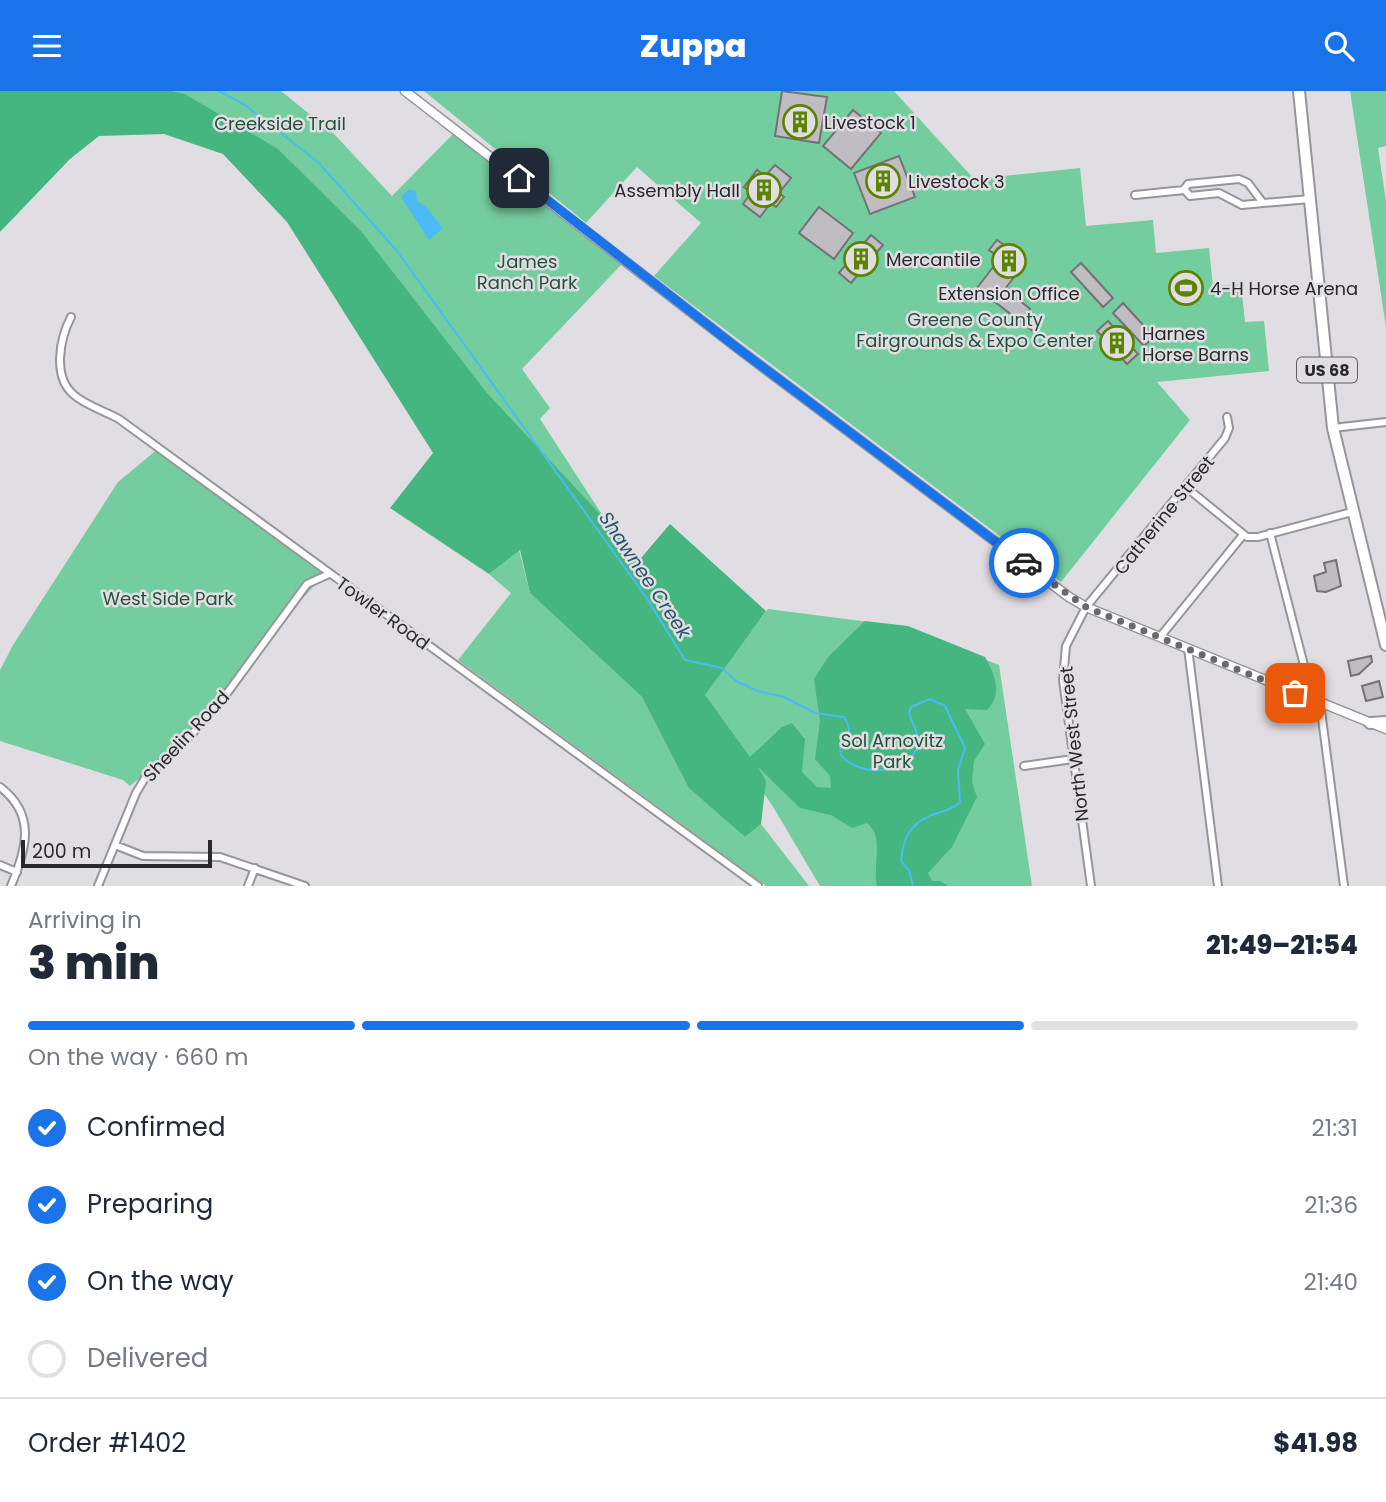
<!DOCTYPE html>
<meta charset="utf-8">
<style>
:root{--surface:#fff;--page:#f2f2f3;--text:#1f2937;--muted:#747a83;--line:#e0e1e3;--accent:#1a73e8}
body{margin:0;font-family:Poppins,sans-serif;background:var(--page);color:var(--text);height:100vh;display:flex;flex-direction:column;font-size:26px;white-space:nowrap}
*{box-sizing:border-box;margin:0}
p{font-size:23px;color:var(--muted)}
.icon{flex:none;width:38px;height:38px;fill:none;stroke:currentColor;stroke-width:2;stroke-linecap:round;stroke-linejoin:round}
.map{position:relative;height:795px;overflow:hidden}
.panel{display:flex;flex-direction:column;background:var(--surface);flex:1}
.panel>*{flex:none}
.scale{position:absolute;left:21px;bottom:18px;width:191px;box-sizing:border-box;padding-left:7px;border:4px solid #29292b;border-top:0;font-size:19px;line-height:24px;white-space:nowrap;color:#29292b;-webkit-text-stroke:5px #e0dee3;paint-order:stroke}
.pin{position:absolute;display:grid;place-items:center;width:60px;height:60px;color:#fff;margin:-30px;border-radius:14px;box-shadow:0 4px 10px #0006}
.courier{position:absolute;display:grid;place-items:center;width:70px;height:70px;margin:-35px;border:5px solid #1a73e8;border-radius:50%;background:#fff;color:#222;box-shadow:0 2px 9px #0007}
.summary em{font-style:normal;font-weight:800}
.summary div{display:flex;flex-direction:column-reverse}
.summary{display:flex;align-items:center;justify-content:space-between;height:119px;padding:0 28px}
h1{font-size:46px;font-weight:800;line-height:52px}
.bar{display:grid;grid-template-columns:repeat(4,1fr);gap:10px 7px;align-content:center;height:84px;padding:0 28px}
.bar i{height:9px;border-radius:5px;background:var(--line)}
.bar .on{background:var(--accent)}
.bar p{grid-column:span 4}
.line{display:flex;align-items:center;gap:18px;padding:0 28px;border-top:2px solid var(--line)}
.line div{flex:1}
ol{padding:0 28px;list-style:none}
li{display:flex;align-items:center;gap:21px;height:77px}
li p{margin-inline-start:auto}
li .icon{padding:7px;border-radius:50%;background:var(--accent);color:#fff;stroke-width:4}
li:last-child{color:var(--muted)}
li i{width:38px;height:38px;border:4px solid var(--line);border-radius:50%}
header{display:flex;justify-content:space-between;align-items:center;height:91px;padding:0 28px;background:var(--accent);color:#fff;font-size:32px;font-weight:800}
.map>svg:first-child{display:block}
.green{fill:#74cd9e}
.forest{fill:#46b680}
.water{fill:#4abbf4}
.lines{fill:none;stroke-linecap:round;stroke-linejoin:round}
.stream{stroke:#4abbf4;stroke-width:2}
.building{fill:#bfbdc2;stroke:#747276;stroke-width:2}
.minor-casing{stroke:#979599;stroke-width:10}
.tertiary-casing{stroke:#979599;stroke-width:11}
.trunk-casing{stroke:#979599;stroke-width:14}
.minor{stroke:#fff;stroke-width:6}
.tertiary{stroke:#fff;stroke-width:8}
.trunk{stroke:#fff;stroke-width:10}
.done{stroke:#69686b;stroke-width:7;stroke-dasharray:0 12.6}
.route{stroke:#1a73e8;stroke-width:9}
.labels{text-anchor:middle;dominant-baseline:central;stroke-width:5;stroke-linejoin:round;paint-order:stroke}
.shield{fill:#e0dee3;stroke:#605f62;stroke-width:2}
.shield-label{font-size:16px;font-weight:bold;fill:#29292b}
.poi-label{font-size:18px;fill:#29292b;stroke:#e0dee3;text-anchor:start}
.park-label{font-size:18px;fill:#24513a;stroke:#e0dee3}
.street-label{font-size:18px;fill:#29292b;stroke:#e0dee3}
.water-label{font-size:19px;font-style:italic;fill:#26536b;stroke:#e0dee3}
</style>
<header><svg class="icon" aria-label="menu" viewBox="0 0 24 24"><path d="M4 6h16M4 12h16M4 18h16"/></svg>Zuppa<svg class="icon" aria-label="search" viewBox="0 0 24 24"><circle cx="10" cy="10" r="6"/><path d="M15 15l6 6"/></svg></header>
<div class="map">
<svg width="1386" height="795" viewBox="0 0 1386 795">
<rect width="100%" height="100%" fill="#e0dee3"/>
<path class="green" d="M164,0H281L334,43L392,105L453,43L622,173L522,278L550,317L540,328L638,479L705,599L768,518L900,535L999,574L1032,795H820L772,714L518,352L365,147L298,79Z
M424,0H894L974,88L1080,77L1086,135L1153,129L1156,162L1209,157L1213,195L1241,193L1245,231L1264,230L1269,280L1157,291L1190,329L1061,491L654,185L701,132L637,76L586,132Z
M1350,0H1386V55L1378,57L1386,110V236Z
M159,357L324,484L269,544L192,643L130,695L123,689L0,650V579L13,554L118,391Z
M519,459L530,502L642,606L690,697L745,746L761,733L809,795H766L458,569L511,502L489,483Z"/>
<path class="forest" d="M0,0H171L185,3L278,58L361,140L487,302L641,467L670,433L766,520L705,604L750,666L782,636L792,632L805,648L802,681L817,696L831,697L830,685L815,668L820,630L814,588L828,566L865,530L908,535L985,566C995,584 1003,603 987,619L965,618L985,653L974,670L972,691L977,706L952,756L928,782L932,790H940L948,795H877C872,774 885,746 867,732L852,737L831,724L800,717L758,676L766,690L761,733L745,746L689,697L642,606L530,502L520,459L489,483L390,417L433,362L287,131L223,63L164,43L99,45L70,68L0,141Z"/>
<path class="water" d="M409,98L416,100L417,110L427,117L443,137L429,149L401,106Z"/>
<g class="lines">
<path class="stream" d="M219,0L245,14L318,71L397,160L646,506L685,569L722,577L736,590L758,600L784,606L815,622L844,626C853,639 849,645 840,656L841,664C859,688 916,684 919,648L909,622L911,616L930,608L945,615L965,657L958,679L960,711C955,717 949,718 941,721C914,728 903,743 901,770L909,779L913,795"/>
</g>
<path class="building" d="M782,0L827,6L819,52L775,45Z
M853,19L881,42L851,78L823,55Z
M899,65L915,106L870,123L854,82Z
M775,74L791,87L779,102L784,106L776,116L771,112L760,126L743,113L751,102L744,96L757,79L765,85Z
M819,116L853,142L834,168L799,142Z
M871,144L883,154L851,192L839,182Z
M997,149L1014,161L1012,165L1024,173L1005,198L1030,218L1026,223L1040,233L1034,241L977,197L1000,167L989,159Z
M1081,172L1113,207L1103,216L1071,181Z
M1123,212L1154,246L1144,255L1113,222Z
M1108,230L1138,263L1127,273L1097,240Z
M1336,469L1341,495L1326,501L1317,500L1314,485L1326,481L1324,472Z
M1371,565L1372,571L1359,583L1351,585L1348,570Z
M1379,590L1383,606L1366,610L1362,595Z"/>
<g class="lines">
<g class="minor-casing">
<path id="minor" d="M1135,104L1184,99
M1263,112L1242,114L1219,102L1190,105L1184,98L1188,93L1239,88L1248,92L1263,112L1310,108
M71,226C60,247 52,286 74,304C87,315 105,320 119,328L758,795
M1333,337L1386,331
M1187,397L1247,446H1258L1352,421
M1270,442L1306,582L1317,611
M1160,546L1243,444
M1188,557L1218,795
M1320,612L1344,795
M1024,675L1073,668
M0,696C37,724 26,759 11,795
M115,754L143,765L220,766L305,795
M0,774L17,781
M98,795L136,702L145,687L192,643L225,605L307,493L329,483
M248,795L255,777
M1091,795L1063,589L1066,555L1086,516L1225,347L1229,337L1227,326"/>
</g>
<g class="tertiary-casing">
<path id="tertiary" d="M405,0L736,256L1069,506L1086,516L1386,638"/>
</g>
<g class="trunk-casing">
<path id="trunk" d="M1299,0L1333,337L1386,554
M1370,632L1386,631"/>
</g>
<use href="#minor" class="minor"/>
<use href="#tertiary" class="tertiary"/>
<use href="#trunk" class="trunk"/>
</g>
<g class="lines">
<path class="done" d="M1024,472L1086,516L1295,602"/>
<path class="route" d="M519,87L736,256L1024,472"/>
</g>
<defs>
<g id="building-ring" transform="scale(1.75)"><circle r="9.5" fill="#e0dee3" stroke="#5d8200" stroke-width="1.5"/><path d="M-4-6H4V6H1V3H-1V6H-4ZM-2.5-4.3h1.7v1.8h-1.7ZM.8-4.3h1.7v1.8H.8ZM-2.5-1h1.7V.8h-1.7ZM.8-1h1.7V.8H.8Z" fill="#5d8200"/></g>
<g id="stadium-ring" transform="scale(1.75)"><circle r="9.5" fill="#e0dee3" stroke="#5d8200" stroke-width="1.5"/><path d="M0-5a6.5 5 0 1 0 0 10a6.5 5 0 1 0 0-10ZM-3.5-1.8h7v3.6h-7Z" fill="#5d8200"/></g>
</defs>
<g fill-rule="evenodd">
<use href="#building-ring" x="800" y="31"/>
<use href="#building-ring" x="883" y="90"/>
<use href="#building-ring" x="764" y="99"/>
<use href="#building-ring" x="861" y="168"/>
<use href="#building-ring" x="1009" y="170"/>
<use href="#stadium-ring" x="1186" y="197"/>
<use href="#building-ring" x="1117" y="252"/>
</g>
<g class="labels">
<rect class="shield" x="1297" y="266.5" width="60" height="25" rx="5"/>
<g class="shield-label">
<text x="1327" y="279">US 68</text>
</g>
<g class="poi-label">
<text x="824" y="31">Livestock 1</text>
<text x="908" y="90">Livestock 3</text>
<text x="740" y="99" text-anchor="end">Assembly Hall</text>
<text x="886" y="168">Mercantile</text>
<text x="1210" y="197">4-H Horse Arena</text>
<text x="1009" y="202" text-anchor="middle">Extension Office</text>
<text x="1142" y="242">Harnes<tspan x="1142" dy="21">Horse Barns</tspan></text>
</g>
<g class="park-label">
<text x="280" y="32">Creekside Trail</text>
<text x="527" y="170">James<tspan x="527" dy="21">Ranch Park</tspan></text>
<text x="975" y="228">Greene County<tspan x="975" dy="21">Fairgrounds &amp; Expo Center</tspan></text>
<text x="168" y="507">West Side Park</text>
<text x="892" y="649">Sol Arnovitz<tspan x="892" dy="21">Park</tspan></text>
</g>
<g class="street-label">
<text transform="translate(1164 424) rotate(-51)">Catherine Street</text>
<text transform="translate(383 522) rotate(36)">Towler Road</text>
<text transform="translate(186 645) rotate(-47)">Sheelin Road</text>
<text transform="translate(1074 653) rotate(-96)">North West Street</text>
</g>
<g class="water-label">
<text transform="translate(645 484) rotate(56)">Shawnee Creek</text>
</g>
</g>
</svg>
<div class="scale">200 m</div>
<div class="pin" style="left:1295px;top:602px;background:#ea580c"><svg class="icon" aria-label="bag" viewBox="0 0 24 24"><path d="M5 8h14l-1 12H6zM9 8a3 3 0 0 1 6 0"/></svg></div>
<div class="pin" style="left:519px;top:87px;background:#1f2937"><svg class="icon" aria-label="home" viewBox="0 0 24 24"><path d="M3 11l9-7 9 7M6 9v11h12V9"/></svg></div>
<div class="courier" style="left:1024px;top:472px"><svg class="icon" aria-label="car" viewBox="0 0 24 24"><path d="M5 17H2v-5l4-1 3-4h7l3 4 3 1v5h-3M9 17h6M6 11h13"/><circle cx="7" cy="17" r="2"/><circle cx="17" cy="17" r="2"/></svg></div>
</div>
<section class="panel">
<div class="summary"><div><h1>3 min</h1><p>Arriving in</p></div><em>21:49–21:54</em></div>
<div class="bar"><i class="on"></i><i class="on"></i><i class="on"></i><i></i><p>On the way · 660 m</p></div>
<ol>
<li><svg class="icon" aria-label="check" viewBox="0 0 24 24"><path d="M5 12l5 5 9-10"/></svg>Confirmed<p>21:31</p></li>
<li><svg class="icon" aria-label="check" viewBox="0 0 24 24"><path d="M5 12l5 5 9-10"/></svg>Preparing<p>21:36</p></li>
<li><svg class="icon" aria-label="check" viewBox="0 0 24 24"><path d="M5 12l5 5 9-10"/></svg>On the way<p>21:40</p></li>
<li><i></i>Delivered</li>
</ol>
<div class="line" style="height:91px"><div>Order #1402</div><b>$41.98</b></div>
</section>
